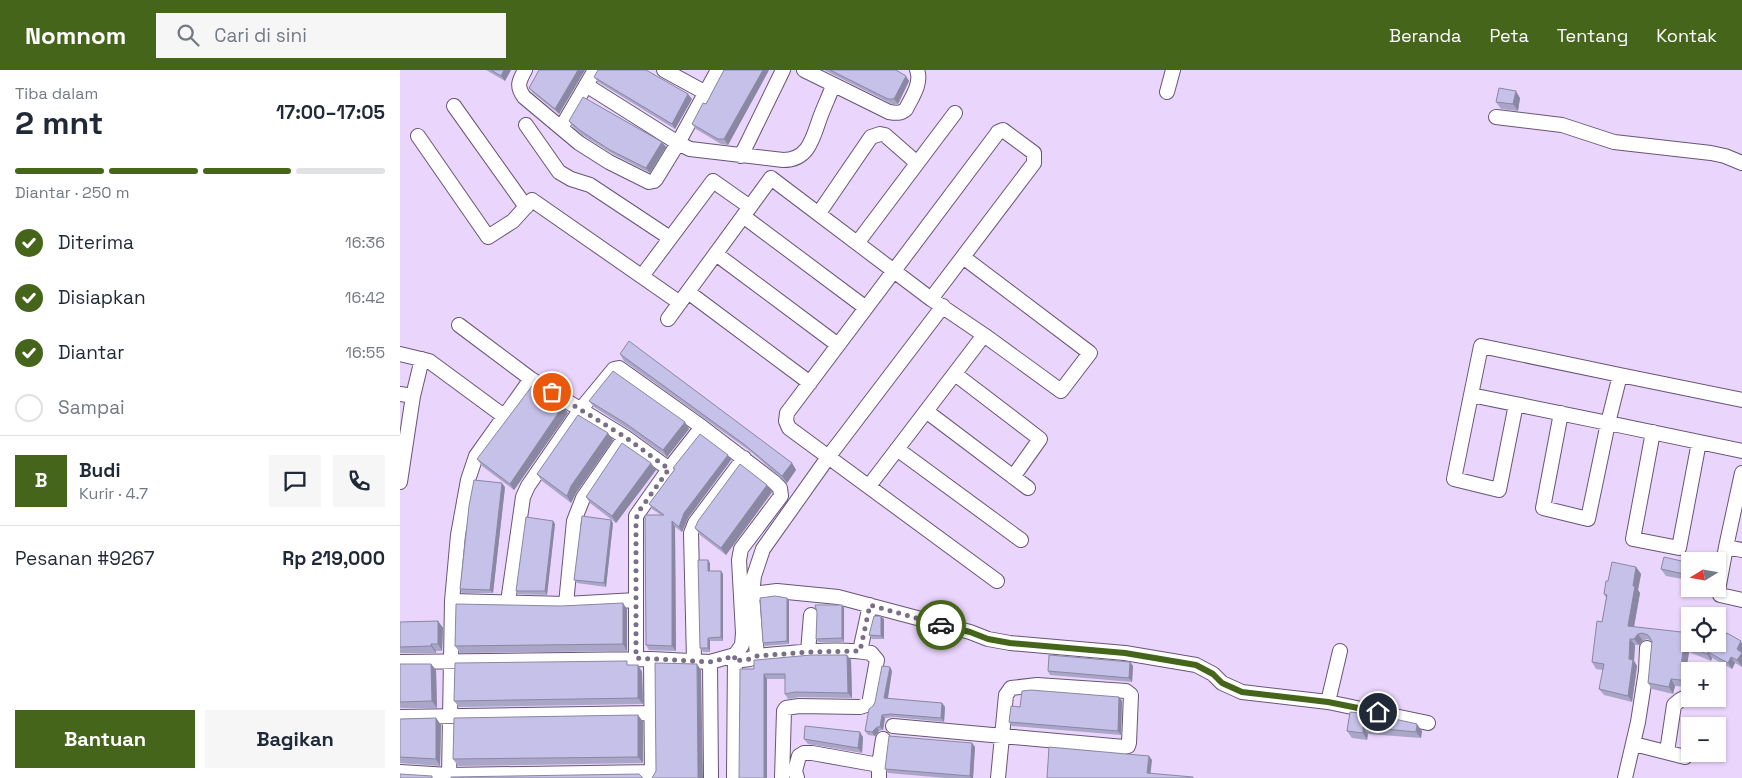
<!DOCTYPE html>
<html lang="id">
<meta charset="utf-8">
<style>
:root{--surface:#fff;--page:#f6f6f7;--text:#1f2937;--muted:#747a83;--line:#e0e1e3;--accent:#45651a}
body{margin:0;font-family:"Space Grotesk",sans-serif;background:var(--page);color:var(--text);height:100vh;display:flex;flex-direction:column;font-size:19px;white-space:nowrap}
*{box-sizing:border-box;margin:0}
p{font-size:16px;color:var(--muted)}
.icon{flex:none;width:28px;height:28px;fill:none;stroke:currentColor;stroke-width:2;stroke-linecap:round;stroke-linejoin:round}
.map{position:relative;flex:1;overflow:hidden}
.drawer{display:flex;flex-direction:column;background:var(--surface);width:400px}
.drawer>*{flex:none}
.needle{width:32px;rotate:259deg}
.tools{position:absolute;left:1281px;top:482px;display:grid;gap:10px}
.tools a{display:grid;place-items:center;width:45px;height:45px;border-radius:0px;background:var(--surface);box-shadow:0 1px 4px #0004;font-size:25px}
.pin{position:absolute;display:grid;place-items:center;width:42px;height:42px;color:#fff;margin:-21px;border:2px solid #fff;border-radius:50%;box-shadow:0 1px 5px #0007}
.courier{position:absolute;display:grid;place-items:center;width:50px;height:50px;margin:-25px;border:4px solid #45651a;border-radius:50%;background:#fff;color:#222;box-shadow:0 1px 6px #0007}
.headline em{font-style:normal;font-weight:600}
.headline div{display:flex;flex-direction:column-reverse}
.headline{display:flex;align-items:center;justify-content:space-between;height:85px;padding:0 15px}
h1{font-size:32px;font-weight:600;line-height:38px}
.bar{display:grid;grid-template-columns:repeat(4,1fr);gap:8px 5px;align-content:center;height:60px;padding:0 15px}
.bar i{height:6px;border-radius:4px;background:var(--line)}
.bar .selected{background:var(--accent)}
.bar p{grid-column:span 4}
.line{display:flex;align-items:center;gap:12px;padding:0 15px;border-top:1px solid var(--line)}
.line div{flex:1}
.round{display:grid;place-items:center;flex:none;width:52px;height:52px;border-radius:0px;background:var(--page)}
ol{padding:0 15px;list-style:none}
li{display:flex;align-items:center;gap:15px;height:55px}
li p{margin-inline-start:auto}
li .icon{padding:5px;border-radius:50%;background:var(--accent);color:#fff;stroke-width:4}
li:last-child{color:var(--muted)}
li i{width:28px;height:28px;border:2px solid var(--line);border-radius:50%}
.primary-button{display:flex;gap:10px;margin-top:auto;padding:10px 15px}
.primary-button a{flex:1;height:58px;border-radius:0px;background:var(--accent);color:#fff;font-size:20px;font-weight:600;line-height:58px;text-align:center}
.primary-button a+a{background:var(--page);color:var(--text)}
header{display:flex;align-items:center;gap:30px;box-sizing:border-box;height:70px;padding:0 25px;background:var(--accent);color:#fff}
header strong{font-size:24px}
nav{display:flex;gap:28px;margin-inline-start:auto;font-size:18px}
.search{width:350px;height:45px;background:var(--page);display:flex;align-items:center;gap:12px;box-sizing:border-box;padding:0 18px;border-radius:0px;color:var(--muted);font-size:19px}
main{display:flex;flex:1;min-height:0}
.map>svg:first-child{display:block}
.lines{fill:none;stroke-linecap:round;stroke-linejoin:round}
.minor-casing{stroke:#685576;stroke-width:16}
.minor{stroke:#fff;stroke-width:14}
.wall{fill:#a9a6c8}
.shaded-wall{fill:#8a87a3}
.building{fill:#c5c1e9;stroke:#8a87a3}
.done{stroke:#7b6e86;stroke-width:5;stroke-dasharray:0 9}
.route{stroke:#45651a;stroke-width:6}
</style>
<header>
<strong>Nomnom</strong>
<div class="search"><svg class="icon" aria-label="search" viewBox="0 0 24 24"><circle cx="10" cy="10" r="6"/><path d="M15 15l6 6"/></svg>Cari di sini</div>
<nav><a>Beranda</a><a>Peta</a><a>Tentang</a><a>Kontak</a></nav>
</header>
<main>
<section class="drawer">
<div class="headline"><div><h1>2 mnt</h1><p>Tiba dalam</p></div><em>17:00–17:05</em></div>
<div class="bar"><i class="selected"></i><i class="selected"></i><i class="selected"></i><i></i><p>Diantar · 250 m</p></div>
<ol>
<li><svg class="icon" aria-label="check" viewBox="0 0 24 24"><path d="M5 12l5 5 9-10"/></svg>Diterima<p>16:36</p></li>
<li><svg class="icon" aria-label="check" viewBox="0 0 24 24"><path d="M5 12l5 5 9-10"/></svg>Disiapkan<p>16:42</p></li>
<li><svg class="icon" aria-label="check" viewBox="0 0 24 24"><path d="M5 12l5 5 9-10"/></svg>Diantar<p>16:55</p></li>
<li><i></i>Sampai</li>
</ol>
<div class="line" style="height:90px"><b class="round" style="background:var(--accent);color:#fff">B</b><div><b>Budi</b><p>Kurir · 4.7</p></div><a class="round"><svg class="icon" aria-label="chat" viewBox="0 0 24 24"><path d="M4 5h16v11H9l-5 4z"/></svg></a><a class="round"><svg class="icon" aria-label="phone" viewBox="0 0 24 24"><path d="M5 4h4l2 5-3 2q2 4 5 5l2-3 5 2v4C11 20 4 13 5 4z"/></svg></a></div>
<div class="line" style="height:65px"><div>Pesanan #9267</div><b>Rp 219,000</b></div>
<div class="primary-button"><a>Bantuan</a><a>Bagikan</a></div>
</section>
<div class="map">
<svg width="1342" height="708" viewBox="0 0 1342 708">
<rect width="100%" height="100%" fill="#ead5fc"/>
<g class="lines">
<g class="minor-casing">
<path id="minor" d="M125,0C119,11 116,16 124,27L179,73L209,92L249,112L254,111L256,109L278,73L318,0
M264,0L306,23
M404,0L489,42C495,43 501,44 506,39C512,27 522,13 517,0
M186,15L278,73L290,79L383,90C410,90 413,66 421,45C425,35 429,26 433,16
M767,22L773,0
M54,36L126,137
M1096,47L1162,55L1214,72L1311,83L1325,86L1342,93
M126,55L159,102L171,109L190,115L270,168
M161,58L195,0
M18,66L88,167L113,151L132,130L280,233
M341,86L383,0
M419,143L471,67L480,64L485,65L517,93
M343,146L466,238
M458,172L555,43
M316,184L438,275
M242,206L313,111L350,137
M288,222L410,313
M531,229L634,93V83L603,60L598,62L596,65L387,343L386,351L389,358L597,511
M268,249L371,108L531,229L584,265L661,321L690,283L563,187
M59,255L131,309L225,367L269,399
M0,284L29,291L105,347
M555,304L640,369L613,407
M1220,305L1342,330
M0,324L13,326L0,412
M1071,325L1081,276L1220,305L1208,353L1188,449L1143,438L1161,343
M13,326L22,289
M1116,334L1099,420L1054,409L1071,325C1161,343 1252,362 1342,381
M526,341L628,418
M1253,362L1233,469L1279,478L1299,372
M497,379L621,470
M469,416L584,265
M1326,477L1342,403
M1342,480L1326,477L1318,520L1320,525L1342,530
M352,524L377,521L438,527L570,562L588,569L610,573L725,583L796,595L813,604L822,613L842,622L928,632L1028,653
M52,531L166,534L236,530
M108,532L123,427L128,416L181,339L214,299L219,298L302,357L374,412L380,418L381,426L341,479L339,490L343,563L342,575L335,585L334,708
M166,534L174,451L183,428L225,367
M460,581L470,535
M408,582L411,545
M357,586C391,583 437,577 471,583L477,590L469,634L460,637L399,636L386,638L384,641L382,708
M236,589V446L269,399L302,357
M251,589L252,708
M294,591L291,463L295,453L344,388
M334,591L350,589L357,586L352,524L354,506L363,479L429,386L543,236
M0,592L251,589L310,592L335,585
M310,592L311,708
M928,632L940,581
M0,647L251,643
M493,656L724,677L728,676L729,673L731,625L726,621L637,615L611,618L606,625L598,708
M1234,674L1285,687
M1267,682L1274,635L1280,630L1290,625
M479,695L483,669
M0,702L49,705L252,702
M49,708L52,531L58,465L68,410L76,386L131,309
M397,708L395,701L399,686L404,683H412L479,695V708
M1225,708L1238,652L1246,601L1247,578"/>
</g>
<use href="#minor" class="minor"/>
</g>
<path class="wall" d="M86,0H111L105,11Z
M139,0H185L159,44L133,23L129,18Z
M324,0H369L328,75L321,74L296,59L292,54L306,34Z
M424,0H496L509,11L498,34H492Z
M194,7L292,29L275,59L198,12Z
M1120,28L1118,41L1101,39L1096,32Z
M169,51L262,72L266,77L250,103L213,84L184,66L172,56Z
M220,284L392,393L396,400L387,413L350,381L224,291Z
M189,331L289,359L267,387L230,360L194,337Z
M168,343L114,420L82,396L77,389Z
M213,370L176,423L171,433L142,411L137,404Z
M331,390L288,448L282,462L275,457L276,581L249,580L246,575L261,445L252,439L249,434L274,400L273,398Z
M251,393L256,400L216,453L190,433L186,427Z
M105,417L93,523H62L60,519Z
M372,422L326,485L300,465L295,458Z
M153,451L155,454L147,525L118,524L116,521Z
M213,453L206,517L177,513L174,510Z
M310,493V501H321L323,504V571H310V582H303L300,578Z
M1236,497L1241,504L1238,520L1240,523L1234,557L1320,575L1342,573V597L1335,593L1332,599L1312,588L1311,591L1289,582L1287,596L1293,598L1295,601H1290V617L1275,616L1273,624L1252,619L1248,613L1252,571L1247,569L1243,571L1239,575H1235L1234,591L1237,596L1232,632L1204,625L1199,619L1203,600L1196,599L1192,592L1202,552L1206,528L1204,524L1208,511Z
M1290,498L1288,510L1266,506L1261,499Z
M387,528L389,531V574L365,576L363,573Z
M442,535L444,538V572H418L416,569Z
M227,539V581L60,583L55,576Z
M484,549V569H472L469,565Z
M38,551L43,558L42,581H36V583H0V552Z
M451,590L452,628L399,627L388,629L385,624V609H367L354,599Z
M730,592L733,596L732,612L650,605L648,601Z
M0,594H31L36,600L37,638H0Z
M230,595H238L242,602L243,634L59,637L54,631Z
M492,601L488,629L542,633L545,637L544,652L494,647L485,648L483,660L479,661L475,666L468,665L465,661L473,636Z
M719,627L722,631L721,665L612,656L609,652L620,637Z
M950,642L1022,661L1021,668L968,664L967,670L952,668L947,661Z
M238,645L243,652V693L58,696L53,689Z
M36,648L41,655L40,696L0,693V649Z
M463,667L462,683L408,674L404,669Z
M572,673L575,677L573,708H545L488,703L485,699Z"/>
<path class="shaded-wall" d="M104,0H111L105,11L101,6Z
M178,0H185L159,44L155,39Z
M363,0H369L328,75L324,69Z
M506,6L509,11L498,34L494,29Z
M1116,21L1120,28L1118,41L1113,34Z
M288,24L292,29L275,59L272,54Z
M262,72L266,77L250,103L246,98Z
M163,336L168,343L114,420L110,414Z
M285,352L289,359L267,387L263,380Z
M208,363L213,370L176,423L171,433L167,426L171,416Z
M328,385L331,390L288,448L282,462L279,457L284,443Z
M251,393L256,400L216,453L212,446Z
M392,393L396,400L387,413L382,406Z
M102,413L105,417L93,523L90,520Z
M367,415L372,422L326,485L321,478Z
M211,450L213,453L206,517L204,513Z
M153,451L155,454L147,525L145,521Z
M272,451L275,457L276,581L272,576Z
M308,490L310,493V504L308,501Z
M1286,492L1290,498L1288,510L1284,504Z
M1236,497L1241,504L1238,520L1240,523L1233,562L1228,556L1233,516Z
M321,501L323,504V571L321,567Z
M387,528L389,531V574L387,571Z
M223,533L227,539V581L223,574Z
M442,535L444,538V572L442,568Z
M481,546L484,549V569L481,566Z
M38,551L43,558L42,581L38,574Z
M1238,564L1243,571L1239,575L1234,569Z
M308,568L310,571V582L308,578Z
M1230,569L1235,575L1234,591L1237,596L1232,632L1228,626Z
M1341,571L1342,573V597L1337,590V579Z
M31,574L36,581V583L31,576Z
M1284,575L1289,582L1286,602L1281,595Z
M1308,582L1312,588L1311,591L1307,584Z
M447,585L451,590L452,628L448,623Z
M1331,587L1335,593L1332,599L1328,593Z
M730,592L733,596L732,612L729,608Z
M31,594L36,600L37,638L32,631Z
M297,594L301,600L303,708H298Z
M238,595L242,602L243,634L238,628Z
M490,597L492,601L487,632L484,628Z
M364,604L367,609V708H364Z
M1271,609L1275,616L1273,624L1269,617Z
M719,627L722,631L721,665L718,661Z
M542,633L545,637L544,652L541,648Z
M238,645L243,652V693L238,687Z
M482,645L485,648L483,660L480,657Z
M36,648L41,655L40,696L36,689Z
M1017,654L1022,661L1021,668L1016,662Z
M477,657L479,661L475,666L472,662Z
M963,657L968,664L967,670L963,663Z
M460,662L463,667L462,683L458,678Z
M572,673L575,677L573,708H571L570,706Z
M749,686L752,690L750,708L747,703Z"/>
<path class="building" d="M91,0H104L101,6Z
M139,0H178L155,39L129,18Z
M198,0H246L288,24L272,54L194,7Z
M324,0H363L324,69H318L292,54L303,33L306,34Z
M430,0H496L506,6L494,29H488Z
M1099,18L1116,21L1113,34L1096,32Z
M183,27L262,72L246,98L210,80L181,61L169,51Z
M229,271L392,393L382,406L345,375L220,284Z
M213,301L285,352L263,380L225,353L189,331Z
M132,316L163,336L110,414L77,389Z
M178,345L208,363L171,416L167,426L137,404Z
M300,364L328,385L284,443L279,457L272,451V576L246,575L245,445H264L249,434L275,399L273,398Z
M222,373L251,393L212,446L186,427Z
M340,394L367,415L321,478L295,458L298,451Z
M74,410L102,413L90,520L60,519L69,436Z
M182,446L211,450L204,513L174,510Z
M126,447L153,451L145,521H116Z
M1264,487L1286,492L1284,504L1261,499Z
M298,490H308V501H321V567L308,568V578H300Z
M1212,492L1236,497L1233,516H1235L1228,556L1290,563V574H1318L1320,575L1327,563L1341,571L1337,579L1342,583L1337,590L1331,587L1328,593L1308,582L1307,584L1284,575L1281,595L1293,598L1292,601H1290V611L1271,609L1269,617L1248,613L1252,571L1248,565L1242,563L1238,564L1234,569H1230L1229,589L1233,590L1228,626L1199,619L1204,594L1192,592L1197,551L1202,552L1207,525L1204,524L1206,511H1208Z
M375,526L387,528V571L363,573L360,528Z
M223,533V574L55,576L56,534L161,536Z
M415,535H442V568L416,569L417,542Z
M474,546H481V566L469,565Z
M38,551V574H31V576L0,577V552Z
M411,585H447L448,623L395,622L385,624V604H364V708H339L340,599H354V590H356Z
M649,585L730,592L729,608L648,601Z
M227,591V595H238V628L54,631L55,593Z
M255,593L297,594L298,708H252L256,701Z
M0,594H31L32,631L0,632Z
M482,596L490,597L484,628L542,633L541,648L491,644L482,645L480,657H477L472,662L465,661L469,639L473,636L475,632Z
M631,620L719,627L718,661L609,652L611,636L620,637L622,621Z
M950,642L977,645L1017,654L1016,662L963,657V663L947,661Z
M238,645V687L53,689L54,648Z
M36,648V689L0,687V649Z
M405,656L460,662L458,678L404,669Z
M489,666L572,673L570,706L485,699Z
M649,677L749,686L747,703L793,707V708H647Z
M0,704L32,706V708H0Z
M239,704L243,708H51V707Z"/>
<g class="lines">
<path class="done" d="M152,322L225,367L269,399L239,441L236,449V588L310,592L335,586L334,591L350,589L357,586L408,582L460,581L470,535L541,555"/>
<path class="route" d="M541,555L570,562L588,569L610,573L725,583L796,595L813,604L822,613L842,622L928,632L978,642"/>
</g>
</svg>
<div class="tools">
<a><svg class="needle" viewBox="-14 -14 28 28"><path d="M0-13l5 13h-10z" fill="#e53935"/><path d="M0 13l5-13h-10z" fill="#747a83"/></svg></a>
<a><svg class="icon" aria-label="locate" viewBox="0 0 24 24"><circle cx="12" cy="12" r="6"/><path d="M12 2v4M12 18v4M2 12h4M18 12h4"/></svg></a>
<a>+</a>
<a>−</a>
</div>
<div class="pin" style="left:152px;top:322px;background:#ea580c"><svg class="icon" aria-label="bag" viewBox="0 0 24 24"><path d="M5 8h14l-1 12H6zM9 8a3 3 0 0 1 6 0"/></svg></div>
<div class="pin" style="left:978px;top:642px;background:#1f2937"><svg class="icon" aria-label="home" viewBox="0 0 24 24"><path d="M3 11l9-7 9 7M6 9v11h12V9"/></svg></div>
<div class="courier" style="left:541px;top:555px"><svg class="icon" aria-label="car" viewBox="0 0 24 24"><path d="M5 17H2v-5l4-1 3-4h7l3 4 3 1v5h-3M9 17h6M6 11h13"/><circle cx="7" cy="17" r="2"/><circle cx="17" cy="17" r="2"/></svg></div>
</div>
</main>
